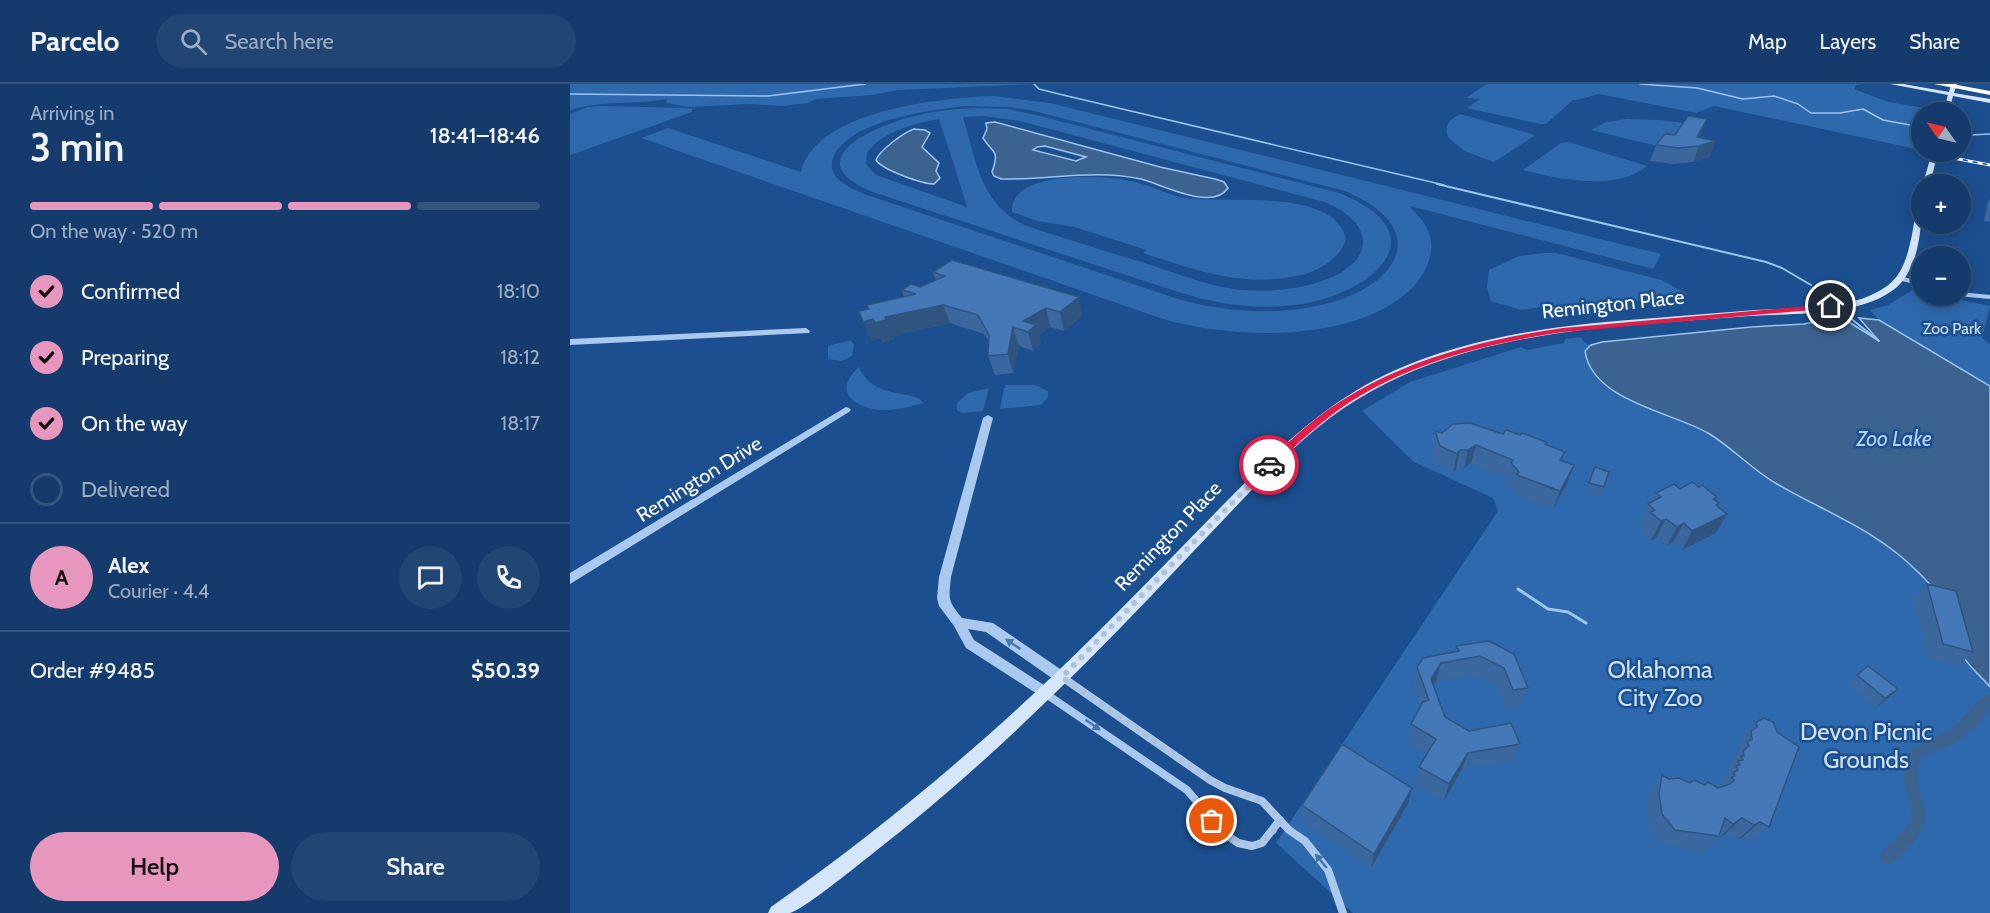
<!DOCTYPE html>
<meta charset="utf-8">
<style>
:root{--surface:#143b6b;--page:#214673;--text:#f1f3f6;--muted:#9dadc1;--line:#33557e;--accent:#e797bd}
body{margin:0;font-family:Cabin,sans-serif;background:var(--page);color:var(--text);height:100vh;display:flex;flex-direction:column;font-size:22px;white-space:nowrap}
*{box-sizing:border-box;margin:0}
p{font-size:20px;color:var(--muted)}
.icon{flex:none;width:33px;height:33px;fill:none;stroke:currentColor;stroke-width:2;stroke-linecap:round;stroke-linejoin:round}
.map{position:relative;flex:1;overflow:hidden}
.drawer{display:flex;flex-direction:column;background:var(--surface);width:570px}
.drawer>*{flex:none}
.needle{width:39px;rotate:304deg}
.buttons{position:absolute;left:1341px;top:18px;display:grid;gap:12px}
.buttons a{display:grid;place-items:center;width:60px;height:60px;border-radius:50%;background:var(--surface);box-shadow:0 3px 15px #0003,0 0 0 2px var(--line);font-size:30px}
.pin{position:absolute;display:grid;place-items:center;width:51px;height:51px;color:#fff;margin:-26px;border:3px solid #fff;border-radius:50%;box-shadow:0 2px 6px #0007}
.courier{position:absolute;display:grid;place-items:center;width:60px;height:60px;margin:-30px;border:4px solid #e11d48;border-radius:50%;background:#fff;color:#222;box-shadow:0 2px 8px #0007}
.headline em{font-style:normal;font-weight:600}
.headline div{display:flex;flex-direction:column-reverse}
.headline{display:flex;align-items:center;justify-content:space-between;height:102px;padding:0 30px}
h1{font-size:39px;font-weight:600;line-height:45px}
.bar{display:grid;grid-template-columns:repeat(4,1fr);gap:9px 6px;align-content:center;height:72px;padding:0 30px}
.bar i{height:8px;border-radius:4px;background:var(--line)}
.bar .selected{background:var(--accent)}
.bar p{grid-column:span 4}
.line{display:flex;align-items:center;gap:15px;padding:0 30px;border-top:2px solid var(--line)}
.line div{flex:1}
.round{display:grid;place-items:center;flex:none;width:63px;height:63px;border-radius:32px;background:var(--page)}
ol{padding:0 30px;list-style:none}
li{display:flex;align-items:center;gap:18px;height:66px}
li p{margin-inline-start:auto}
li .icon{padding:6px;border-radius:50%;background:var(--accent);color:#111;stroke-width:4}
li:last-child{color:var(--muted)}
li i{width:33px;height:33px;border:3px solid var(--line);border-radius:50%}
.action{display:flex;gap:12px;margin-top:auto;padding:12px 30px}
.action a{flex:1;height:69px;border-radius:36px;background:var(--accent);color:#111;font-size:24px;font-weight:600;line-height:69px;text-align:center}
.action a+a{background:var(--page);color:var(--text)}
header{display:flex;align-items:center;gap:36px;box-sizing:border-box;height:84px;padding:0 30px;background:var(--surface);border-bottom:2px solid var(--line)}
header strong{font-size:28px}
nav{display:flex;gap:33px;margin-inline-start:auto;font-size:21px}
.search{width:420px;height:54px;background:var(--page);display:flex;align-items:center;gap:15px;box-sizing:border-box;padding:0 21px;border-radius:33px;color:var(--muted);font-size:22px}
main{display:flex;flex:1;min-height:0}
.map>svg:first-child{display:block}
.green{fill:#2e69ad;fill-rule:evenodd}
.water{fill:#3c6290;stroke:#9cc4f0;stroke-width:1.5;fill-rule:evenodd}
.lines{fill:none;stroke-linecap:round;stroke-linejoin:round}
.stream-far2{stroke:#9cc4f0;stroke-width:1.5}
.stream-far1{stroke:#9cc4f0;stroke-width:2}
.stream{stroke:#9cc4f0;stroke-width:3}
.canal{fill:#3c6290;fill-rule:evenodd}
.minor{stroke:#a9c9ee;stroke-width:8}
.tertiary{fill:#a9c9ee;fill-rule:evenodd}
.secondary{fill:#d6e6fa;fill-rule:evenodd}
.motorway{fill:#fff;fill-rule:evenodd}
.rail-casing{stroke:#fff;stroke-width:3}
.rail{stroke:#1b4f8f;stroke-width:1.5;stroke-dasharray:5;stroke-linecap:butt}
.wall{fill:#3a679d}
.shaded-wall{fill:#305480}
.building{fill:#4478b7;stroke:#305480;stroke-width:1.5}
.oneway{fill:#4674ac}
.route{fill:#e11d48}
.done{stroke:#afc1d8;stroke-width:6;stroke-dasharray:0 10.8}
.labels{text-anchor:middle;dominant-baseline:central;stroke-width:5;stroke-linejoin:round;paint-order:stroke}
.far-park-label{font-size:16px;fill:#cfe3fa;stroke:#1b4f8f}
.street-label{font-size:20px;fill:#fff;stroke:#1b4f8f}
.water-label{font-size:21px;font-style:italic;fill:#b5d3f5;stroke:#1b4f8f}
.near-park-label{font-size:24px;fill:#cfe3fa;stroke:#1b4f8f}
</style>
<header>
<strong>Parcelo</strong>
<div class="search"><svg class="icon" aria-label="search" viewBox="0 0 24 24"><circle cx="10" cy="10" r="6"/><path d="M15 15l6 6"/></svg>Search here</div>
<nav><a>Map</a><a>Layers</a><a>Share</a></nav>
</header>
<main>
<section class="drawer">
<div class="headline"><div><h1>3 min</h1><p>Arriving in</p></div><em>18:41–18:46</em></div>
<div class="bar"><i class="selected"></i><i class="selected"></i><i class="selected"></i><i></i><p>On the way · 520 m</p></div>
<ol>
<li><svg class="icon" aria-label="check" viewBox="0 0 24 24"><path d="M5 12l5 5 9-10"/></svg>Confirmed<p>18:10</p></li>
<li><svg class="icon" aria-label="check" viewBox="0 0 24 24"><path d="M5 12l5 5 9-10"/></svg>Preparing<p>18:12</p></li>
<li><svg class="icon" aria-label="check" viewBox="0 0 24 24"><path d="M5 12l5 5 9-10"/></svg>On the way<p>18:17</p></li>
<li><i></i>Delivered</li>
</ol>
<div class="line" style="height:108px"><b class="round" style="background:var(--accent);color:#111">A</b><div><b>Alex</b><p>Courier · 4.4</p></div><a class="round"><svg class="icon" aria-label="chat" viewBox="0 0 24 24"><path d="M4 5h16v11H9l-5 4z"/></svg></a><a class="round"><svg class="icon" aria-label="phone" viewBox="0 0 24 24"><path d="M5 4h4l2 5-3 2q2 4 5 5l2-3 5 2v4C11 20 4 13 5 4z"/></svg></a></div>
<div class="line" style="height:78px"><div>Order #9485</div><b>$50.39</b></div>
<div class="action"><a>Help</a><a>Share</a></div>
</section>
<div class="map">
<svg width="1420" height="829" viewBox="0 0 1420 829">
<rect width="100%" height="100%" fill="#1b4f8f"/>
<path class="green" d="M0,0H465L327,6L302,11L246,15L238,19L212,22L179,20L119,23L96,19L97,15C65,21 32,16 0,26Z
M917,0H1294L1286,1L1284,5L1319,18L1367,26L1366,28H1352L1351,66L1144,22L1126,29L1029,10L1007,16H1003L976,40H970L897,24L910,15L896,14Z
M424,12L480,19L1091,170L1083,185L840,122C843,127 850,133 854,139C868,160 860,184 844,202C789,260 661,256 590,234L71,54L98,44L231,88C246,26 370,14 424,12ZM395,22L438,23L460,26L775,107C865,145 828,204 751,221C703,232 653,228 605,214L294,110C279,103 254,93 264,72C281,36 360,26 395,22Z
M34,22L116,24L122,25V28L0,71V30L18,23Z
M406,24L438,25L466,31L769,109C870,149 805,208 732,220C687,227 645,220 602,206L306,109C226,79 298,44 341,33C362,27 384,25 406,24ZM413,32L450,37L755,118C810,142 803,181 749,198C724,206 698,208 672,206C642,203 613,192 584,182C542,169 499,156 457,142C411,123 406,76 393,33ZM369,35L397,122V123L306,91L296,80L297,69C313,47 343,40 369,35Z
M890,30L962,50L964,52L924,78L894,67L878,53C874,41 879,36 890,30Z
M1057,35L1090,36L1114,39L1095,64L1021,46L1037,38Z
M998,58L1077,82C1045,108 989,95 953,86L991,59Z
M503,93C526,93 550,93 572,100C587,104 600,112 616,114C655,120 765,103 776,155C771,173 752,185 735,190C676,205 629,187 573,169L577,166L504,143L468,137L442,128C441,99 481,95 503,93Z
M973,169H987L1091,196L1118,210L1005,225L979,222L951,226L921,217L917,203L919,186L949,172Z
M1346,204L1351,206L1352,212H1371L1420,222L1412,254L1420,260V302L1324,246L1309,236L1300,226L1318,221Z
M1011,253L1014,258L1021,261L1015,268L1031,297L1058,316L1105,333L1136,348L1154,359L1177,380L1306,453L1349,489L1376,523L1393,572L1420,603V829H783L706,759L928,427L923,414L844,378L792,327L840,298L951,263L957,266L994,259L995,255Z
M281,256L284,260L282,272L271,277L258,275V262Z
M289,283C304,317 342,304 354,319C342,322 329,326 317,326C289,326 259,310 289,283Z
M435,301H465L478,307V313L471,321L430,325Z
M419,304L413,327L392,329L387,326V319L398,309Z"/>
<path class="water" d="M425,38L590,83L645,95L654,98L658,104C642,128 591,100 571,95C524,85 478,96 431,95L424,92L422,88C430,65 423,70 413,54L417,45L416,39ZM475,62L516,73L506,77L463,66L467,63Z
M344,45L355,46L360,49L352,63L369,79L366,87L370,94L364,100C353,100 312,86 306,76C310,66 333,49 344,45Z
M1271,233L1309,257L1289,234L1309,236L1420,302V603C1412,593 1399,583 1393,572C1384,559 1383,540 1377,525C1372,513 1358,498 1349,489C1305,445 1259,430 1207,400C1182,386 1163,364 1138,349C1102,328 1022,317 1015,267L1021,261L1032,258L1181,243L1234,240Z"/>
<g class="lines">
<path class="stream-far2" d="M464,0L469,5L493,11L874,101
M1070,0L1127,4L1173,15L1204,12L1228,20L1241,29H1270L1293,25L1313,36L1340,41
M0,10L198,12L295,0
M1401,51L1420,50"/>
<path class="stream-far1" d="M867,100L1196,178L1212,184L1241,201
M1279,233L1309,257"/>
<path class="stream" d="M948,505L978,525L998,528L1016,539"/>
<path class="canal" d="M1420,610C1420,615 1420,620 1419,624C1411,639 1394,655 1379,662C1368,667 1353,668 1348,681C1346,686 1347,693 1348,699C1355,728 1362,738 1339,763C1333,769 1326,777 1318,781L1313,778L1310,773C1316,759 1334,752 1340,737C1346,721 1332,703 1333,687C1334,679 1337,671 1342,666C1352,655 1371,653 1383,644C1396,634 1405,614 1420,610Z"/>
<path class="minor" d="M492,593L640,696L655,704L692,717L719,746L735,757L758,786L773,829
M476,610L617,706L654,749L668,759L682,762L692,759L710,736"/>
<path class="tertiary" d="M1328,192L1352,197V202L1328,196Z
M1390,208L1420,211V215L1387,212H1390Z
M236,244L240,247L239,249L0,261V255Z
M276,323L279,324L281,326L279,328L0,500V489Z
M418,331L423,334L381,493C379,515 377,516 392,534L423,539L496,589L497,593L496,597L491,599L486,597L416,548L398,545L404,556L480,605L482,609L480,613L475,615L396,564L384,542L369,522L367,514L369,493L413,334Z"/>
<path class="secondary" d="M1320,0H1333L1379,8L1381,0H1387L1384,9L1420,15V19L1383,12L1379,28H1373L1378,11Z
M1362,68H1368L1360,100H1353Z
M1352,115C1352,143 1349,183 1327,203C1292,233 1223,229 1180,232C1129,236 1078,239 1028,244C948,253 870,269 800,308C750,335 712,375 673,415C643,447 613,478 583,510C495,602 403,692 302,770C288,781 233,826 220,829C213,829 205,829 198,829L201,823C320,739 425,650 528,548C569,507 609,466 649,425C701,372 752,320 821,288C903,251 996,240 1085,234C1118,231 1152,229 1185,226C1227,223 1281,228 1317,202C1341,185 1342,144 1348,117Z"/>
<path class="motorway" d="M1364,0H1382L1420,7V11Z"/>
<g class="rail-casing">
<path id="rail" d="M1383,74L1420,81"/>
</g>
<use href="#rail" class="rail"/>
</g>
<path class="wall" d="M1137,35L1129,53L1146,57L1139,73L1123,78L1103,80L1080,77L1086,61Z
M1420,115V138L1414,137L1418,118Z
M363,188L512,231L494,247L480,243L469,250L471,260L463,267L449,262L443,289L425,291L418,272L419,258L414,250L380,239L323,252L324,255L313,258L311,254L301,256L299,225L334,213L332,206L350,203L366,196Z
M865,347L872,349L950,351L976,358L975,360L992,377L1004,381L997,400L983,425L942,409L943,405L936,397L937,394L901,379L894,384L886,385L883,388L867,380L862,365Z
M1025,383L1034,403L1030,413L1015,408Z
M1129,403L1149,419L1147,422L1157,430L1146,449L1112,466L1103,458L1097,462L1086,454L1081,456L1071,447L1073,443L1069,439L1078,420L1081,418L1086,409L1110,405Z
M1357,500L1403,568L1388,582L1358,574L1343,514Z
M919,557L958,604L951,622L936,624L927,602L904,591L866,597L863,601L875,633L899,647L950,660L942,677L892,685L874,717L844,699L849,683L857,669L837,657L841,640L851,622L843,601L847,583L884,568L886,562Z
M1287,591L1318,614L1306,623L1278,600Z
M1186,638L1207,648L1199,743L1181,758L1173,753L1167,756L1156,749L1147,756L1146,755L1134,767L1091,761L1079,746L1076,726L1079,707L1092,691L1099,695L1135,701L1148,704L1149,703L1152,701L1151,699L1154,696L1153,694L1158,686V684L1163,678L1162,674L1166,670V664L1171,659L1170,655Z
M842,704L838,720L801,784L731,736L732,721Z"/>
<path class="shaded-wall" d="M1137,35L1131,50L1124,63L1127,53Z
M1146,57L1139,73L1123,78L1129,62Z
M509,213L512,231L494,247L490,228Z
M373,221L380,239L323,252L324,255L313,258L311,254L301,256L293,238Z
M476,224L480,243L469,250L471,260L463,267L458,248L453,237Z
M443,243L449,262L443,289L438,270Z
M906,361L901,379L894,384L898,366Z
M890,366L886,385L883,388L887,370Z
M1004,381L997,400L983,425L990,407Z
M1157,430L1146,449L1112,466L1122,447Z
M1096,435L1086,454L1081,456L1091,437Z
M1114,439L1103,458L1097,462L1107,443Z
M871,579L866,597L857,611L861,595Z
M1328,605L1318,614L1306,623L1315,614Z
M898,669L892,685L874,717L879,700Z
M842,704L838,720L801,784L804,770Z
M1172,734L1156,749L1147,756L1163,740Z
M1190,738L1173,753L1167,756L1184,741Z"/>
<path class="building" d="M1118,32L1137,35L1127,53L1146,57L1129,62L1109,64L1086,61L1095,50L1105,51Z
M382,176L509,213L490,228L476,224L453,237L466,241L458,248L443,243L438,270L418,272L419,251L408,231L373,221L315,233L316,236L305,239L303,235L293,238L289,227L299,225L297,221L346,210L332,206L341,200L350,203L375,192L363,188Z
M900,339L933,350L936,346L950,351L952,349L976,358L975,360L995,368L990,376L1004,381L990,407L947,391L949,388L941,379L943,376L906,361L898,366H890L887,370L870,362L865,347L872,349L883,340Z
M1025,383L1039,388L1034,403L1019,399Z
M1122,398L1129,403L1132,401L1147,413L1143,415L1149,419L1146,421L1157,430L1122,447L1114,439L1107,443L1096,435L1091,437L1080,428L1085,426L1078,420L1091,413L1086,409L1104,400L1110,405Z
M1357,500L1386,507L1403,568L1373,560Z
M919,557L944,570L958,604L943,606L934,584L910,572L871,579L861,595L875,633L899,647L941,639L950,660L898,669L879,700L849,683L866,655L841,640L853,618L859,616L847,583L853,574L889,567L886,562Z
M1298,582L1328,605L1315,614L1287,591Z
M1194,634L1203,638L1207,648L1229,663L1199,743L1190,738L1184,741L1172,734L1163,740L1155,734L1149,752L1105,746L1092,730L1089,710L1092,691L1099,695L1109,694L1120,699L1124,696L1135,701L1138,698L1148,704L1160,700L1164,697L1162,693L1165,692L1164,688L1168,686L1166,682L1170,681L1168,677L1173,676L1171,672H1174L1173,667L1179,662L1177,657L1182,656L1181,647L1187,643L1186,638Z
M772,660L842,704L804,770L732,721Z"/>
<defs><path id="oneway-solid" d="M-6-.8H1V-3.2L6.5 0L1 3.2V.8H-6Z" transform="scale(1.5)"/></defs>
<g class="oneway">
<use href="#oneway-solid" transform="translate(443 560) rotate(-146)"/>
<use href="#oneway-solid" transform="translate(523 641) rotate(35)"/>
<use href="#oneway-solid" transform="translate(751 777) rotate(-129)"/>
</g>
<path class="route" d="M1261,220L1264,224L993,248C919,259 844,277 780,318C751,337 727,360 702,384L699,385L694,381C702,372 712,364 721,356C795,286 895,258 993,244Z"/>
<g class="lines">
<path class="done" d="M642,737C656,750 667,762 687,762L703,748L710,736C690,709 667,711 640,696L492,593L699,381"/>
</g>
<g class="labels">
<g class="far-park-label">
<text x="1382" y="244">Zoo Park</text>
</g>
<g class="street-label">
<text transform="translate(1043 220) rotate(-6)">Remington Place</text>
<text transform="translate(129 395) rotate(-32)">Remington Drive</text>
<text transform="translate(598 452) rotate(-46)">Remington Place</text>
</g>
<g class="water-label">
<text x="1324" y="354">Zoo Lake</text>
</g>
<g class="near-park-label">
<text x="1090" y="585">Oklahoma<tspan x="1090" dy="28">City Zoo</tspan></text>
<text x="1296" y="647">Devon Picnic<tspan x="1296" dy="28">Grounds</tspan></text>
</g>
</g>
</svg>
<div class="buttons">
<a><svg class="needle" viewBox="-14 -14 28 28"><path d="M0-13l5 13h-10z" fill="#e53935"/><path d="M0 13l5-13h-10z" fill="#9dadc1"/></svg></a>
<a>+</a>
<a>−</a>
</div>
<div class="pin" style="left:642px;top:737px;background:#ea580c"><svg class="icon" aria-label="bag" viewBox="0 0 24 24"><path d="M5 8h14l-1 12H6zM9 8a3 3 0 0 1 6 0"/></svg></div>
<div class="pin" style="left:1261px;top:222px;background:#1f2937"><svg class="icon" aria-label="home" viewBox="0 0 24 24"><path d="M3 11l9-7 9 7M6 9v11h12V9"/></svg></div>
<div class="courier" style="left:699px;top:381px"><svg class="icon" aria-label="car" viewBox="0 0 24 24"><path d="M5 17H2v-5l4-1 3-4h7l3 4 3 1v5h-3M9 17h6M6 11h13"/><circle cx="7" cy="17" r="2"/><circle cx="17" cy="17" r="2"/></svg></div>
</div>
</main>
